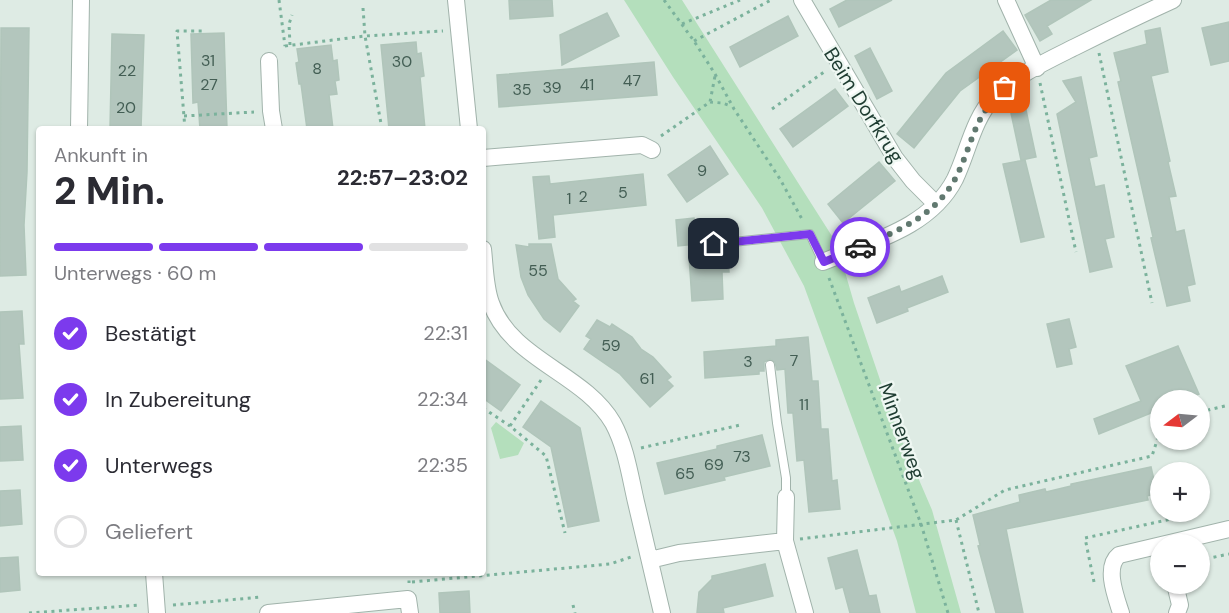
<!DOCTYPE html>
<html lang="de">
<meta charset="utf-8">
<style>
:root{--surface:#fff;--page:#f2f2f3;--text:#2b2b33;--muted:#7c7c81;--line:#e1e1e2;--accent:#7c3aed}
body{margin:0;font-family:"DM Sans",sans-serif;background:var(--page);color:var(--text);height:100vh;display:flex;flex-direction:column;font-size:22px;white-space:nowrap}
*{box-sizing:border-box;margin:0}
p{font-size:20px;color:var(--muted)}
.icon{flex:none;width:33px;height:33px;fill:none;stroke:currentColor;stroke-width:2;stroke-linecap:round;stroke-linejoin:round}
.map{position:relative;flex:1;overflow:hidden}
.panel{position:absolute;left:36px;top:126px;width:450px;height:450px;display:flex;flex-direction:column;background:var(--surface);border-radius:6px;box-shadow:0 2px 4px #0004}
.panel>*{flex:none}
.needle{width:39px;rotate:254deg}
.fabs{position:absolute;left:1150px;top:390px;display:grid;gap:12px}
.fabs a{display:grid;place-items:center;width:60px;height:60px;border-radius:50%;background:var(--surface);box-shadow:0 2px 4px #0004;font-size:30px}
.pin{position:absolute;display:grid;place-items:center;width:51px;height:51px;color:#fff;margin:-26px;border-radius:12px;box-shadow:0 3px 9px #0006}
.courier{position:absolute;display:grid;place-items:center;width:60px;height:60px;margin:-30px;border:4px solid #7c3aed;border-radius:50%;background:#fff;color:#222;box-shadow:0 2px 8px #0007}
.summary em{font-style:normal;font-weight:700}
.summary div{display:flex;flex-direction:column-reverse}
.summary{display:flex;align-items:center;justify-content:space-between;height:102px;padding:0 18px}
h1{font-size:39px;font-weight:700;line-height:45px}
.bar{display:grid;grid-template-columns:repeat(4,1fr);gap:9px 6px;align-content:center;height:72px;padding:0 18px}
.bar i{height:8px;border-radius:4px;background:var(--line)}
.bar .current{background:var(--accent)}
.bar p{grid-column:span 4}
ol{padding:0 18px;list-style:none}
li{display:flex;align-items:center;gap:18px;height:66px}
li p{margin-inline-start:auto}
li .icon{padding:6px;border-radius:50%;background:var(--accent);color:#fff;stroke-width:4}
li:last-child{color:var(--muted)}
li i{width:33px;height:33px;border:3px solid var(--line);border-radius:50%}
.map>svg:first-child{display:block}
.green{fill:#b4dfbc}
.building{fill:#b3c6bd;stroke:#b0c5ba;stroke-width:1.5}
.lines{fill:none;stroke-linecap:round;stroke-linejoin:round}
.service-casing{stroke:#a1b3ab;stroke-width:10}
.minor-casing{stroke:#a1b3ab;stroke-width:18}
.path{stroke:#7bb29c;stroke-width:3;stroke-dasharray:3 4.5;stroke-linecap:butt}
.service{stroke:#fff;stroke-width:8}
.minor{stroke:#fff;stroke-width:16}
.done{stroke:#617970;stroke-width:6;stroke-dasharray:0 10.8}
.route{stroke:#7c3aed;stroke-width:8}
.labels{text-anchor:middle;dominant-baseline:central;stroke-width:4.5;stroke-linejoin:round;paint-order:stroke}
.number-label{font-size:16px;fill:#435e54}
.street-label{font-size:20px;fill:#1e3c31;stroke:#eef7f2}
</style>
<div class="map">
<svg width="1229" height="613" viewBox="0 0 1229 613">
<rect width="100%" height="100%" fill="#deebe4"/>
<path class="green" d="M624,0H682L837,244L854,303L895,424L932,510L961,613H916L897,541L804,286L762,208L673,77Z
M496,422L524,443L518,455L500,459L491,428Z"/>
<path class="building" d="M509,0H552L553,16L510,19Z
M847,0H892L839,27L830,9Z
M1051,0H1091L1047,26L1052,34L1040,41L1025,15Z
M607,13L619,36L562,65L560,35Z
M788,16L798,36L740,67L730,47Z
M1229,22V61L1211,65L1202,28Z
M1,28H29L27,172L24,225L26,275L0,276Z
M1160,28L1168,72L1151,76L1170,161L1168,162L1176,196L1169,197L1176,232L1184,230L1195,284L1187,286L1190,301L1167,306L1151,238L1153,237L1118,82L1121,81L1114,53L1147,44L1145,31Z
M1003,31L1017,50L960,91L914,148L897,134L946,73Z
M224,33L227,129H200L198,102L193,103L191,34Z
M112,34L144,35L141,129H110Z
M416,42L417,54L421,53L424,76L420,77L425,129H389L381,45Z
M331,45L333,61L337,60L339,80L335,81L337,94L329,95L333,129H307L301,84H299L296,63L299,62L297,49Z
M870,48L892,91L877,99L855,56Z
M654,62L657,95L499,107L497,75Z
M1081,77L1097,156L1089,158L1095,187L1104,185L1114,237L1105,239L1112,267L1090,272L1057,114L1076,102L1063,81Z
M835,89L848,106L793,147L780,129Z
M1026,110L1036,157L1021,160L1011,113Z
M710,146L728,174L687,202L668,175Z
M1025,160L1044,237L1021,242L1003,164Z
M879,162L895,181L843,223L828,204Z
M643,174L646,205L553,215L555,237L539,239L533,177L549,176L550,184Z
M694,218L696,244L678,246L676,220Z
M529,244H551L558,279L576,299L573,301L579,306L560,332L544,319L528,295L521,277L516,245L529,247Z
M719,254V258L728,257L729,272H722L723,299L692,301L689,256Z
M942,276L948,292L907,308L908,311L877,323L868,298L899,286L901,292Z
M22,311L24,344H19L23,398L0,399V312Z
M1069,319L1076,347L1069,349L1072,364L1057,367L1047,324Z
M597,320L610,327L612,324L632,337L641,349L653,357L671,377L667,380L673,386L650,407L620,374L584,349L591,339L586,336Z
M808,337L812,381H818L821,429H828L832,481L837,480L840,509L809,512L804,460L797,461L793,413H788L785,369L777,370L775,362L770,359L764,362V371H759V374L705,378L704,352L776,346V340Z
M1178,346L1199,394L1183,400H1161V409L1099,434L1094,419L1141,401L1126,366Z
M483,358L520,385L501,411L483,398Z
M541,401L580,428L599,521L568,527L551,447L523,427Z
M21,426L23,460L0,461V427Z
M762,435L770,466L724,477L725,480L665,494L657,463L717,449V446Z
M1151,467L1157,493L1147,496L1148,500L1006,529L1023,613H996L978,546L980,545L973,515L1020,502L1019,495L1045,489L1046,492L1071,486V484Z
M20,490L22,524L0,526V491Z
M857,550L869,596L876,595L880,613H850L843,587L836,589L828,558Z
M18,557L20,590L0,592V558Z
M765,564L773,596L723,608L724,613H697L699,592L712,579V576Z
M469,591L470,613H440L439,593Z"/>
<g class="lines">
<g class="service-casing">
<path id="service" d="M714,244L810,234L823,262
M770,365L777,423L786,478V497"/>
</g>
<g class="minor-casing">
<path id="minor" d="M456,0L469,129
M802,0L895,158L913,181L936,204
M1006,0L1037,68
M269,61L271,111L274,129
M79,129L81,0
M483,158L642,145L652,150
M483,249C485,267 485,287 491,303C511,360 584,373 613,423C626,447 630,476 636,502C645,539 653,576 662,613
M823,262C870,242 930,228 955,179C968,152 973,119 994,97C1016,75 1047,61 1075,47C1107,31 1140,15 1173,0
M786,497L785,541L805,613
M650,560L679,553L785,541
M154,573L157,613
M1175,584L1180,605L1177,613
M268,613L408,599L410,613
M1121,613C1116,597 1104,567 1119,555L1229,529"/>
</g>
<path class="path" d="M279,0L285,46
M664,0L694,41L715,74L734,109L780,179L803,221
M363,8L365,36L443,31
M682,24L740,0
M694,41L771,0
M290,45L289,24L292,15
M285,46L365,36L382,129
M1099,53L1152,303
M1040,83L1076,252
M710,102L722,103L731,106
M772,109L824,72
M184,116L254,112
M185,129L177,31H202
M661,136L710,102L715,76
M829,278L921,524L948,613
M541,380L510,426L546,456L565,533
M483,408L510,426
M1200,412L1229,405
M641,448L740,425
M956,520L979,613
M800,539L956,520L1005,490L1152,456L1161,428
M1203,553L1205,559L1229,554
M1200,565L1205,559
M409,573V583
M412,582L610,564L631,557
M1094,582L1085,538L1194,514
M173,605L262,597
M573,605L575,613
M29,613L141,605"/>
<use href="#service" class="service"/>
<use href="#minor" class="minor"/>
</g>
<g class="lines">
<path class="done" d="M860,247C897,231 932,218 954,181C973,146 972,117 1005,88"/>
<path class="route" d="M714,244L810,234L824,262L860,247"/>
</g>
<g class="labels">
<g class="number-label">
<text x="208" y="60">31</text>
<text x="402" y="61">30</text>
<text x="317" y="68">8</text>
<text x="127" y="70">22</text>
<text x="632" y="80">47</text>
<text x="209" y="84">27</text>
<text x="587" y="84">41</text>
<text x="552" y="87">39</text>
<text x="522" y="89">35</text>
<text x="126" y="107">20</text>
<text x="702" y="170">9</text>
<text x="623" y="192">5</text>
<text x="583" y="196">2</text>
<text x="569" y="198">1</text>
<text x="538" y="270">55</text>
<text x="611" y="345">59</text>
<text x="794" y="360">7</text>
<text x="748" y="361">3</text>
<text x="647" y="378">61</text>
<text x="804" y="404">11</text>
<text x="742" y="456">73</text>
<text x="714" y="464">69</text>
<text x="685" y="473">65</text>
</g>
<g class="street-label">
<text transform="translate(864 105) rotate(58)">Beim Dorfkrug</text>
<text transform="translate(902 431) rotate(70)">Minnerweg</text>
</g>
</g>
</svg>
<div class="fabs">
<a><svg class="needle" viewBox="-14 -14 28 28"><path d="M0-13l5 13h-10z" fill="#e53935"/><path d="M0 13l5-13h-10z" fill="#7c7c81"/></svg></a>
<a>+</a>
<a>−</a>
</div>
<div class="pin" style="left:1005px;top:88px;background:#ea580c"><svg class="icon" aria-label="bag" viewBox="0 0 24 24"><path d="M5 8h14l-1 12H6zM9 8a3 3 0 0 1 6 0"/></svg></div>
<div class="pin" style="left:714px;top:244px;background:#1f2937"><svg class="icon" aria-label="home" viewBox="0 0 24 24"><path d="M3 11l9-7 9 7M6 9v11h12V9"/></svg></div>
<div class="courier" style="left:860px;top:247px"><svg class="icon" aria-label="car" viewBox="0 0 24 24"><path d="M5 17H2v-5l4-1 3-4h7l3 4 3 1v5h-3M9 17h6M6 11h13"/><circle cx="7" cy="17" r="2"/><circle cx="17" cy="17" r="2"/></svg></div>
<section class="panel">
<div class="summary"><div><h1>2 Min.</h1><p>Ankunft in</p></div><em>22:57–23:02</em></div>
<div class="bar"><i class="current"></i><i class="current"></i><i class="current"></i><i></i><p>Unterwegs · 60 m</p></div>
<ol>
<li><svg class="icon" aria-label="check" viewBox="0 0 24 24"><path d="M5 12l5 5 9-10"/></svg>Bestätigt<p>22:31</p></li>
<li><svg class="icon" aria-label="check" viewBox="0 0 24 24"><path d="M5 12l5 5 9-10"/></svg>In Zubereitung<p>22:34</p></li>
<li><svg class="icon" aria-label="check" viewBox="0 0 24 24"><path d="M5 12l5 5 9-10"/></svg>Unterwegs<p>22:35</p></li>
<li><i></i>Geliefert</li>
</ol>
</section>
</div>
